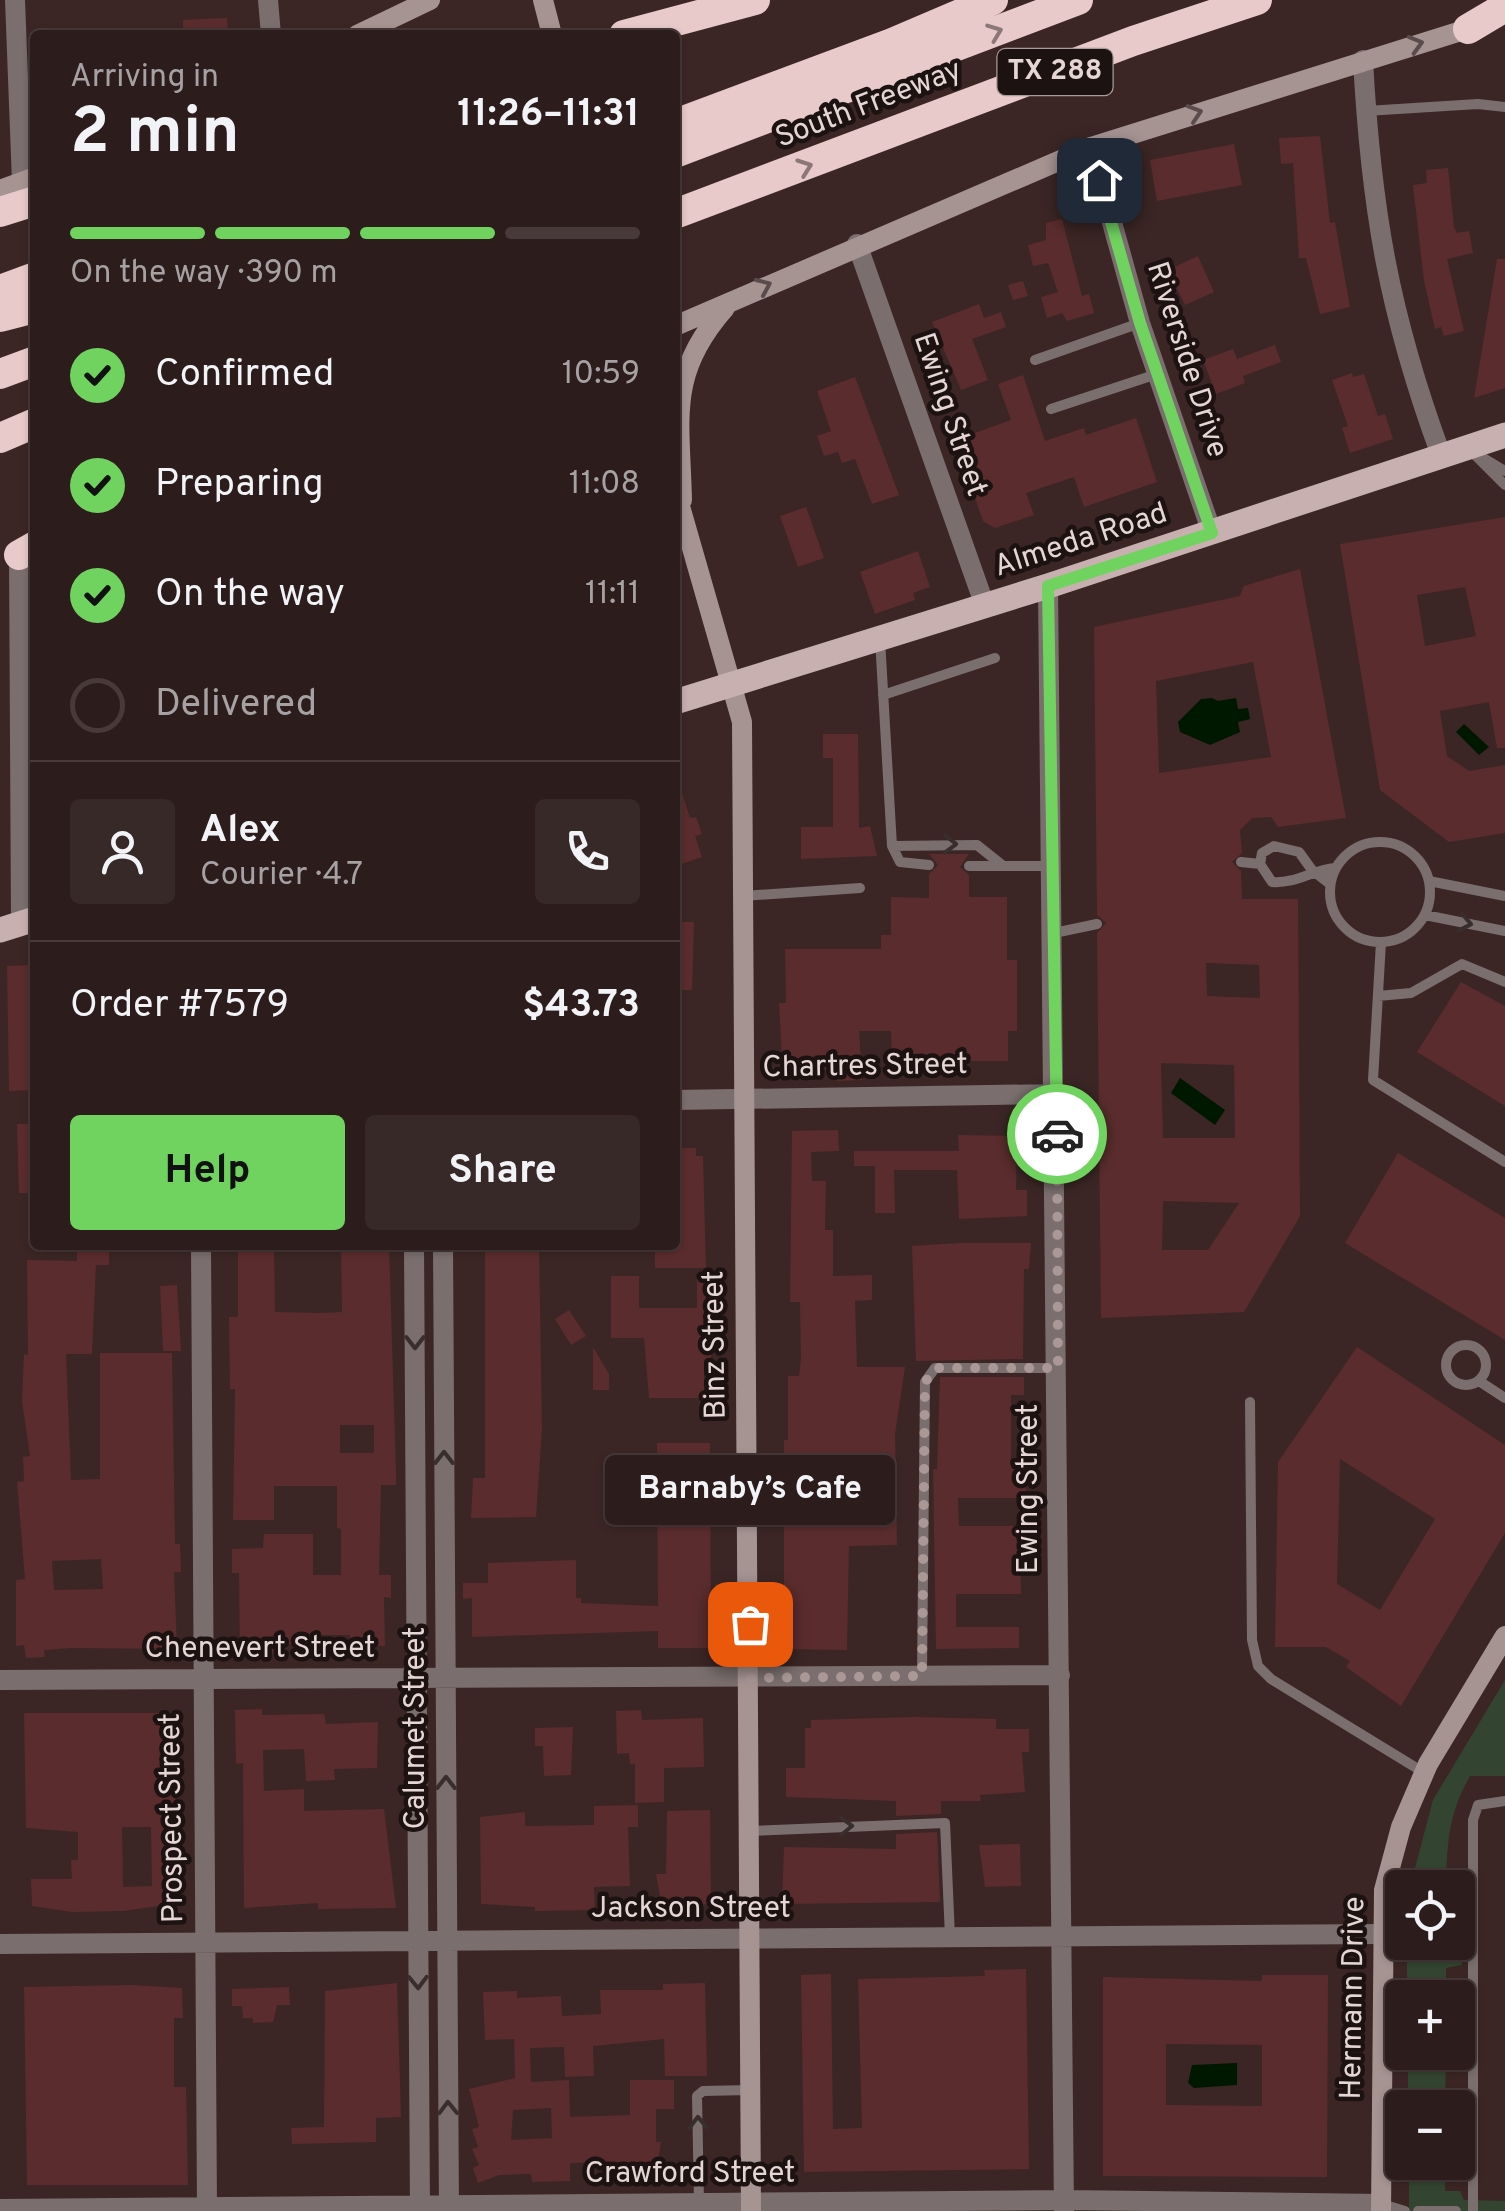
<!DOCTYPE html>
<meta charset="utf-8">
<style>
:root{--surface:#2c1c1c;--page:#382929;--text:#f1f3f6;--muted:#a6a1a3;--line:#483a3b;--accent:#70d35f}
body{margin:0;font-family:Overpass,sans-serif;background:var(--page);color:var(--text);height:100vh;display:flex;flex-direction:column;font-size:38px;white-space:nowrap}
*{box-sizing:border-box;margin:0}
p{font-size:32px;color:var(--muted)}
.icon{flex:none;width:55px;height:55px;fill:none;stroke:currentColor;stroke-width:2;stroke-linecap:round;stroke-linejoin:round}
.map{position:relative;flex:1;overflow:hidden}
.panel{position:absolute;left:30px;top:30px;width:650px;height:1220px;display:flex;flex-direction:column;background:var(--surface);border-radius:10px;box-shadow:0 2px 8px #0004,0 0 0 2px var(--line)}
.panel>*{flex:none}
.tools{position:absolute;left:1385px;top:1870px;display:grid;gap:20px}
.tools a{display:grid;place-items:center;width:90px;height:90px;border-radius:10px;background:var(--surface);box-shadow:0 2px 8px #0004,0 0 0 2px var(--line);font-size:50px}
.pin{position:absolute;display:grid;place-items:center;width:85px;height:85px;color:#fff;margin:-42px;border-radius:20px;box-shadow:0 5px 15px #0006}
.courier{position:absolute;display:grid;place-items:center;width:100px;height:100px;margin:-50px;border:8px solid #70d35f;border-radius:50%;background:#fff;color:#222;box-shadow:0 2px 12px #0007}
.bubble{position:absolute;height:70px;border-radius:10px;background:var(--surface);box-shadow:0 2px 8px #0004,0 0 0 2px var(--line);font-size:32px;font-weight:700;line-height:70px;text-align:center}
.summary em{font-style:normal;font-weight:700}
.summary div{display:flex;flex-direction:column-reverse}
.summary{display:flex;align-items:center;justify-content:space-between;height:170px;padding:0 40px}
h1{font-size:65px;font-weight:700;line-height:75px}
.bar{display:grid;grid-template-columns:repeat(4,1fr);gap:15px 10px;align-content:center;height:120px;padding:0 40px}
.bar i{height:12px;border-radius:8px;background:var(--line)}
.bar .selected{background:var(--accent)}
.bar p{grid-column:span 4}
.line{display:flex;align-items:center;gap:25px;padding:0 40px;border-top:2px solid var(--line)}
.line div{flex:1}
.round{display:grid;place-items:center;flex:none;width:105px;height:105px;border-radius:10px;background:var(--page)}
ol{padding:0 40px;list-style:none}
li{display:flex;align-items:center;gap:30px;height:110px}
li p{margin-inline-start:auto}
li .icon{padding:10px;border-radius:50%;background:var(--accent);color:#111;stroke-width:4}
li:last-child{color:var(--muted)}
li i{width:55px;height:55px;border:5px solid var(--line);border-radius:50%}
.cta{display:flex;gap:20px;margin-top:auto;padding:20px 40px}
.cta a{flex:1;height:115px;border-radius:10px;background:var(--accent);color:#111;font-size:40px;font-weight:700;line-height:115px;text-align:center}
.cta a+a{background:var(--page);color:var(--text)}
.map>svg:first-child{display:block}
.green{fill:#334530}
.water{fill:#001700}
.building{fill:#5a2c2d;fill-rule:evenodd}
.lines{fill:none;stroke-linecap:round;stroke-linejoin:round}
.lane{stroke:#7a6e6e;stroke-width:10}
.street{stroke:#7a6e6e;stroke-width:20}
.secondary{stroke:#a69493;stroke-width:20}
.primary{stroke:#c8b0b0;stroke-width:25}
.highway{stroke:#e7cac9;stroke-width:30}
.oneway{stroke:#8b7776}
.oneway2{stroke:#5a4c4c}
.oneway3{stroke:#382e2d}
.done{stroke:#aa9897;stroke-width:10;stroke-dasharray:0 18}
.route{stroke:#70d35f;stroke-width:12}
.labels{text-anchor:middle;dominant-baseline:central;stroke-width:9;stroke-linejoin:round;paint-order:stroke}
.shield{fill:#1b1211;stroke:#a89b9a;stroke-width:2.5}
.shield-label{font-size:28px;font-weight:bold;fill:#e5d6d5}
.street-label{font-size:30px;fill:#e5d6d5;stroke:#1b1211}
</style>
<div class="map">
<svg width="1505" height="2211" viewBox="0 0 1505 2211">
<rect width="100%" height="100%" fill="#3b2625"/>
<path class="green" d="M1505,1680V1776H1470C1448,1814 1447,1845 1446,1887H1410L1433,1800Z
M1458,1903L1462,1965L1446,1968V1997H1407V1943L1458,1942Z
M1408,2053H1446L1445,2107H1408Z
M1409,2163H1445V2191H1460L1464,2200L1505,2201V2211H1409Z"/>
<path class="water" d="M1212,698L1218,701L1236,698L1238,709L1248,708L1250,719L1238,722L1240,732L1210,745L1180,732L1178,722L1201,699Z
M1464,724L1489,747L1479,755L1456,732Z
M1180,1078L1225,1110L1215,1125L1171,1093Z
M1237,2063V2085L1194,2088L1188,2083L1192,2065Z"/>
<path class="building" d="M227,18L228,35H183V20Z
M1320,136L1330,223L1335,222L1350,307L1320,314L1306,258H1299L1293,163L1281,164L1279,138Z
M1234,144L1242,185L1157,201L1150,160Z
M1448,168L1454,227L1457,233L1469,231L1473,253L1447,259L1464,331L1444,336L1441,327L1435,329L1424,281L1413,185L1427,183L1426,170Z
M1062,219L1082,296L1089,294L1094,313L1067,321L1062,313L1047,318L1041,297L1058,292L1048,263L1033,266L1028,245L1046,240V223Z
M1198,256L1214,292L1185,305L1168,270Z
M1497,259H1505V388L1474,398Z
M1023,281L1028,296L1013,300L1008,285Z
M979,304L984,318L1001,312L1006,327L972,339L988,380L961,390L932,322Z
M1275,345L1281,362L1243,376L1245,383L1216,394L1203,360L1233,349L1237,359Z
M1352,373L1353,377L1364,374L1378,416L1385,414L1393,439L1350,453L1342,428L1348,426L1332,380Z
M1023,375L1045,441L1084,428L1086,435L1136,418L1157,482L1084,507L1074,477L1026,493L1034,515L995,528L983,521L955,440L1011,420L998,384Z
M855,377L899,495L872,504L855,459L842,463L838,452L824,456L817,436L831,431L817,391Z
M806,507L824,558L798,567L780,516Z
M1505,517V748H1497L1489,702L1440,711L1447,756L1469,771L1505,765V833L1449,842L1380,790L1340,544ZM1465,587L1476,636L1425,646L1417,595Z
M918,551L930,587L913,593L915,600L875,614L860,572Z
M1300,569L1346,818L1278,827L1271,817L1252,818L1240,830L1242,853L1232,862L1241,871L1242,899H1298L1300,1216L1244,1312L1101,1318L1097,933L1106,923L1097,915L1094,627L1240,596L1244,586ZM1253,662L1271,757L1159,773L1156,681ZM1206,963L1259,965L1260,998L1207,996ZM1161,1063L1234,1065L1235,1138H1163ZM1163,1201L1239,1203L1208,1250H1162Z
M823,734H858L859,828L870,826L877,856L801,859V827H833V758H823Z
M678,780L690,818L696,817L702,834L695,836L702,857L675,866Z
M929,854H969L960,867L969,875V897H1007V960H1017V1031H1008V1061H892L891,1031H859L862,1080L837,1081L836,1069L783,1073L779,1003H786L785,949H881V935H891V897L929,898V874L938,865Z
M675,922H694L692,990H675Z
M31,965L35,970V1090L9,1091L7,966Z
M1461,982L1505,1006V1106L1417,1052Z
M17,1124H35V1193H19Z
M838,1130L839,1151L811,1152L812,1181H826L825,1230H833V1276L872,1275V1300L855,1301L857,1367H905L895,1434L897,1545L849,1546L847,1650L784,1649V1440H788V1376H799L801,1358L800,1302H790L792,1131Z
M958,1135L1017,1136L1016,1190H1027V1216L959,1219L957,1170H894L895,1213H875V1166H854V1151H959Z
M675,1148H696V1156H703L706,1268H655V1245H675Z
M1398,1153L1505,1218V1340L1345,1243Z
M959,1243H1031L1029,1269H1024L1023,1359L916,1361L912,1246Z
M238,1245H274L275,1312L319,1313L342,1312L341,1245H389L396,1472V1485H381L379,1575H391V1598L384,1597L385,1646L350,1645V1635H313V1645L286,1644L287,1654L240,1653L239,1573H232V1549L263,1548L264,1534H313V1575H341V1529L337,1528V1486H274V1520H233L235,1389H230L229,1317H238ZM340,1425H374V1453H340Z
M485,1245H539L542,1428L536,1517L471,1518L473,1478H485Z
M77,1248H109V1265H96L92,1354H66L71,1480L100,1479V1353H172L175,1544H180L181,1572H174L177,1649L71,1648L44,1650L45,1657L26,1658L24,1645L16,1646V1580L25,1579L17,1482L24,1481L23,1457L30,1456L22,1401L24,1354L28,1355L27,1260L77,1261ZM101,1559L103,1589L54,1590L52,1561Z
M697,1272H711V1366H705L704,1371V1398H649L644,1338H611V1276H639V1308H697Z
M177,1285L181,1351H163L160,1286Z
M569,1310L586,1336L571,1345L555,1319Z
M593,1347L609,1374V1390H593Z
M1357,1347L1505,1445V1533L1401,1706L1346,1667L1350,1661L1326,1647H1275L1278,1462ZM1340,1459L1435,1519L1380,1610L1337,1584Z
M940,1377H1024V1395H1011V1469H1025L1026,1498H958L959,1526H1020L1021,1594H956V1627H1019V1648L936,1649L933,1469H937Z
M657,1443H710L711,1648H658V1631L472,1637V1598L463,1599V1583H488V1563L576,1560V1598H581V1603L658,1606Z
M262,1709V1715L324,1714L326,1724L378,1722L377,1768L334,1769L335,1780L306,1781L304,1749L263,1750L264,1791L304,1789V1811L384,1809L396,1908L318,1909V1903L244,1908L243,1763L236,1764L235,1710Z
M641,1710L642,1720L703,1718L704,1767L664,1768V1802L635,1803V1764H630L629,1753L617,1754L616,1711Z
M24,1713H169L175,1786L176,1826H168L173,1904L123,1911L72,1912L32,1906L31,1879H72L71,1860H78V1832L26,1828ZM122,1827H151L152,1886L123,1887Z
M914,1717L996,1719V1729H1029V1752H1022L1025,1792L980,1795L981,1801H941V1814L896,1816V1801L786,1797V1768H805V1728H811V1720Z
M573,1727L571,1775L544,1776L543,1746H535V1728Z
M638,1805V1827H628L630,1886L594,1887L595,1910L535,1911V1907L481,1904L480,1817L525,1812V1826L594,1825V1806Z
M710,1810L711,1904L662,1907L656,1874H666L667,1811Z
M937,1832L940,1902L782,1904L784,1847L896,1849V1834Z
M1020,1844L1021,1886L985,1887L979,1845Z
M1026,1969L1029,2169L804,2172L801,1975L831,1974L833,2129L862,2128L858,1979L985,1976L984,1970Z
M1262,1975H1328L1327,2177L1103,2176V1977L1262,1981ZM1166,2044L1262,2045V2106L1166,2105Z
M397,1983L401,2117L376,2118V2142L292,2144L291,2128L324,2127L325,1991Z
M705,1983L707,2076H665L664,2039L593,2046L594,2076L565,2077L564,2047L530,2048L531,2082L569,2080L570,2117L630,2115V2080H674V2109H656V2142H661L655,2181L629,2180L630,2162L570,2163V2181L532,2182L531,2174L499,2175L478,2183L473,2168L479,2165L472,2149L478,2147L472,2129L479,2127L469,2089L515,2078L514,2039L485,2040L483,1992L517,1991V1998L561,1996L562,2016L601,2014L600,1990H663V1984ZM551,2108L552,2138L511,2140L513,2110Z
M131,1985L182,1988L183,2018H174V2087H186L188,2185H27L24,1987Z
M289,1987L290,2005H277L273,2022L253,2023V2018H243L242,2006H232V1989Z"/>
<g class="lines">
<path class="lane" d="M1366,111L1478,104L1505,107
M1035,360L1140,323
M1051,409L1157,374
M1470,450L1505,485
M1485,459L1505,471
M880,639L892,846L900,862L929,865
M883,695L995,658
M1330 892a50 50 0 1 1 100 0a50 50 0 1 1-100 0Z
M892,846L977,845L1002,865
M1241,862L1260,864
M969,866H1051
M1429,881L1505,896
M1330,884L1312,870L1299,852L1274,846L1262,853L1260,864L1272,882C1296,884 1312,870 1335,868
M743,896L860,888
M1425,915L1505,931
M1054,933L1097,924
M1381,942L1373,1080L1505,1162
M1378,996L1411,993L1462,964L1505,982
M562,1245V1247
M1446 1365a20 20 0 1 1 40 0a20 20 0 1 1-40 0Z
M1479,1381L1505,1398
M1250,1402L1252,1640L1258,1666L1271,1679L1423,1772
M922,1675L925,1382L935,1368H1058
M749,1831L945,1823L950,1937
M1382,1934H1402
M699,2203L697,2096L703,2091L750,2090
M1382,2204L1405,2211
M1418,2211H1456
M1473,2211V1820L1478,1805L1505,1801"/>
<path class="street" d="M15,0L22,182
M268,0L271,35
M1363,60C1371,209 1389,314 1441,455
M1091,147L1140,323L1212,533
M857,244L985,606
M19,555L21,923
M1048,586L1064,2211
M675,1100L1057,1094
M201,1245L207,2211
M414,1245L420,2211
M443,1245L449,2211
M0,1680L1060,1675
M0,1944L1381,1934
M0,2209L1064,2200L1381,2204"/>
<path class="secondary" d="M543,0L552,35
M357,35L430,0
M0,190L35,177
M675,326L1091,147L1477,26
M675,489L742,722L751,2211
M682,500C680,417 667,374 725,308
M1381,2211L1384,1890L1401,1827L1428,1764L1505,1636"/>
<path class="primary" d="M675,702L1048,586L1505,435
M0,930L35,919"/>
<path class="highway" d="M1468,29L1505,7
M624,35L755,0
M675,124L892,43L993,0
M675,153L1078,0
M0,212L35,201
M675,214L1133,41L1257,0
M0,290L35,277
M0,317L35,308
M0,374L35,361
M0,438L35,423
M19,555L35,546"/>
</g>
<defs><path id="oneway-chevron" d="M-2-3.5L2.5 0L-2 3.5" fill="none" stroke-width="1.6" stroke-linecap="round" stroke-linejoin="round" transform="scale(2.5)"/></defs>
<g class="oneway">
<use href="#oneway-chevron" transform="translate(995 32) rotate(-21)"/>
<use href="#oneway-chevron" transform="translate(805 167) rotate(-20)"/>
</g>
<g class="oneway2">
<use href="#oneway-chevron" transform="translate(1416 44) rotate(-16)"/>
<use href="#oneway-chevron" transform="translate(1195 113) rotate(-18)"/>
<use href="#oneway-chevron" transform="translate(764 286) rotate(-24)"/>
</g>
<g class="oneway3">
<use href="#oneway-chevron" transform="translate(950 844) rotate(1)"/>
<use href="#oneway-chevron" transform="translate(1465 923) rotate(11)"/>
<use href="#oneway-chevron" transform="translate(415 1342) rotate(90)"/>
<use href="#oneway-chevron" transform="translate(444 1458) rotate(-90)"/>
<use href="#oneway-chevron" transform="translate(446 1783) rotate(-90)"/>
<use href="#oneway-chevron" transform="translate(846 1826) rotate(-2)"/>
<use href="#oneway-chevron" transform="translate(418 1982) rotate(89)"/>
<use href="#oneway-chevron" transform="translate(448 2108) rotate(-91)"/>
<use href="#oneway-chevron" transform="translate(698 2123) rotate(-91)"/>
</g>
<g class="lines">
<path class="done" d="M750,1624L751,1678L922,1676L925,1382L936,1368H1058L1057,1134"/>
<path class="route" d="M1057,1134L1048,586L1212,533L1140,323L1099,180"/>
</g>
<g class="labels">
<rect class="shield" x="997.5" y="49" width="115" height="46" rx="8"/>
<g class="shield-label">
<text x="1055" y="72">TX 288</text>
</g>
<g class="street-label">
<text transform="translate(869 105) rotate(-21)">South Freeway</text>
<text transform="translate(1186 360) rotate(72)">Riverside Drive</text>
<text transform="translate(949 415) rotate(71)">Ewing Street</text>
<text transform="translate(1081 541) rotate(-18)">Almeda Road</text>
<text transform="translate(865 1067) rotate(-1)">Chartres Street</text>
<text transform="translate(716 1345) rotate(-91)">Binz Street</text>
<text transform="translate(1029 1489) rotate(-90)">Ewing Street</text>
<text x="260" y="1649">Chenevert Street</text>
<text transform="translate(416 1728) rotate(-90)">Calumet Street</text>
<text transform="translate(173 1818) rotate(-91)">Prospect Street</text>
<text x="691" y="1909">Jackson Street</text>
<text transform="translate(1354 1998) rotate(-89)">Hermann Drive</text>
<text x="690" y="2174">Crawford Street</text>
</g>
</g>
</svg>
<div class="tools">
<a><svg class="icon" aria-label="locate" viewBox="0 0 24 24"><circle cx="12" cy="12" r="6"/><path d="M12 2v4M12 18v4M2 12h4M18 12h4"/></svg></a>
<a>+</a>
<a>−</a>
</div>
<div class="pin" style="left:750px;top:1624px;background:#ea580c"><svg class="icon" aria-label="bag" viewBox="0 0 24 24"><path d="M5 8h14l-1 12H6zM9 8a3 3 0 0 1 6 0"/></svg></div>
<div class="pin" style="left:1099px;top:180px;background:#1f2937"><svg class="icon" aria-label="home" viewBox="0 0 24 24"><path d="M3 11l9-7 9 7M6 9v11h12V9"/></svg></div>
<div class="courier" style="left:1057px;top:1134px"><svg class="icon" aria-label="car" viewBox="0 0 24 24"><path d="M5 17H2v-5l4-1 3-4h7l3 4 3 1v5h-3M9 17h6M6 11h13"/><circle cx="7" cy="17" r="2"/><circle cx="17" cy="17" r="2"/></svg></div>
<div class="bubble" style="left:605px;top:1455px;width:290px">Barnaby’s Cafe</div>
<section class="panel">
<div class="summary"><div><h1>2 min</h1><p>Arriving in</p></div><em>11:26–11:31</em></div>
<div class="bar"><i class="selected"></i><i class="selected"></i><i class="selected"></i><i></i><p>On the way · 390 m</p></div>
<ol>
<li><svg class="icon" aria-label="check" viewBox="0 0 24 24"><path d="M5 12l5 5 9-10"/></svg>Confirmed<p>10:59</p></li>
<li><svg class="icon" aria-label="check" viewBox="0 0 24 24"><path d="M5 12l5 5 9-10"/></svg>Preparing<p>11:08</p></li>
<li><svg class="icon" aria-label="check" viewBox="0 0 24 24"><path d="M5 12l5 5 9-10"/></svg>On the way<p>11:11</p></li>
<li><i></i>Delivered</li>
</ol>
<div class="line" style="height:180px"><a class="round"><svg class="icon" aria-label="person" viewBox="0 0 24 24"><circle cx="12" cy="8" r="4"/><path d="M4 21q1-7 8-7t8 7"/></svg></a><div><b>Alex</b><p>Courier · 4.7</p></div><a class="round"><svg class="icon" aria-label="phone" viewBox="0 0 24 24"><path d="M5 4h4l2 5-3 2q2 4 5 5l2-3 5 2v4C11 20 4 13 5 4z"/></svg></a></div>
<div class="line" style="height:130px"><div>Order #7579</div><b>$43.73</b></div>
<div class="cta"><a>Help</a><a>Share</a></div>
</section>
</div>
